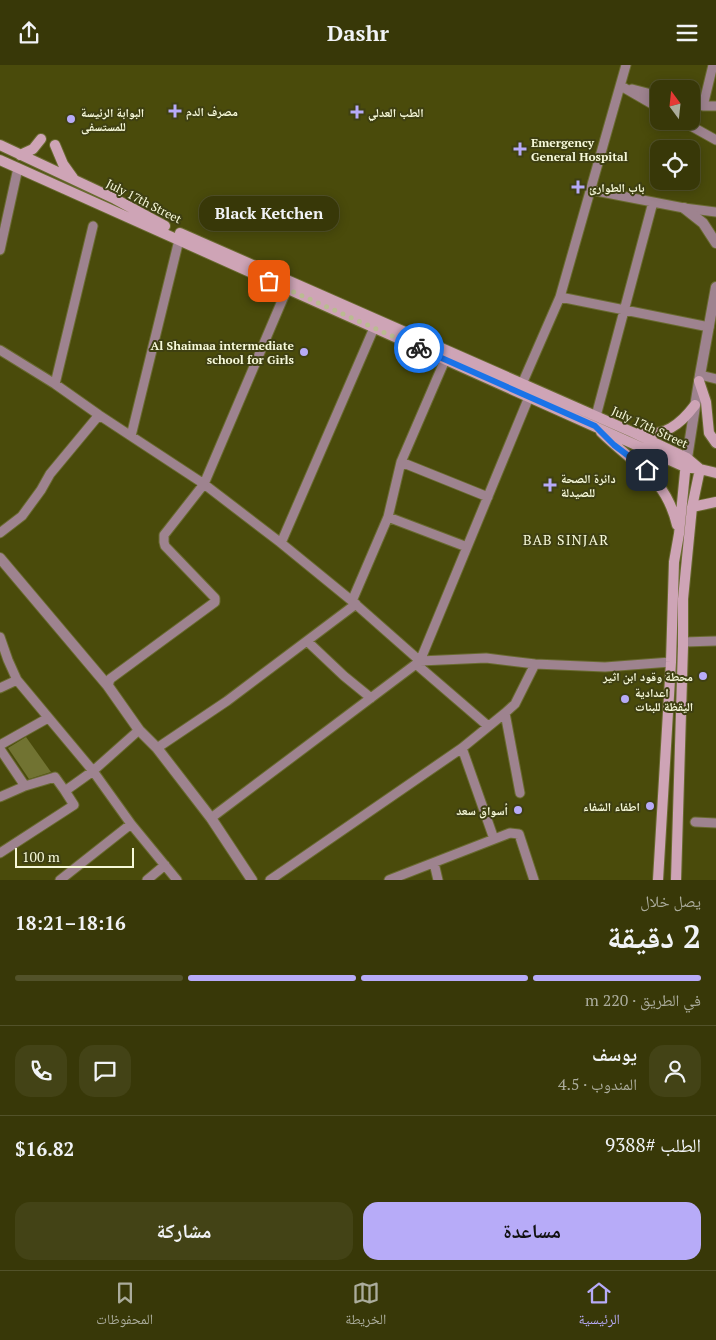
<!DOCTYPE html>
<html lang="ar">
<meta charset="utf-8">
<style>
:root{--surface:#383808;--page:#434316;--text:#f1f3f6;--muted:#abac9c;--line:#525229;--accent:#b7abf8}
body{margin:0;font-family:"PT Serif","Noto Naskh Arabic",serif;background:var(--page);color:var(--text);direction:rtl;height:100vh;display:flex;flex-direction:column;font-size:19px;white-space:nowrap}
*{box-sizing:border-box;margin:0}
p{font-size:16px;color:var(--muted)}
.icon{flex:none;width:28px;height:28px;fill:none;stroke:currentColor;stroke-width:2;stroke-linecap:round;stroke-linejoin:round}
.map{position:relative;height:815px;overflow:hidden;direction:ltr}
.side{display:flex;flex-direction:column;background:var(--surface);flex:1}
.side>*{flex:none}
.needle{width:32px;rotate:345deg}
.tools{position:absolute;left:650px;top:15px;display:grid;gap:10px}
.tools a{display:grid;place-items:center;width:50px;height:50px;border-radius:10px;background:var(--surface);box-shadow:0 2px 12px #0003,0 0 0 1px var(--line);font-size:25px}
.scale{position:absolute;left:15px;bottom:12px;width:119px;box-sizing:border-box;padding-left:5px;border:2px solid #f6f8d9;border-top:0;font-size:14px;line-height:18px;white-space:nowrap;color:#f6f8d9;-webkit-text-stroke:4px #3f4012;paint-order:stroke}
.pin{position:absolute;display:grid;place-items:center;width:42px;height:42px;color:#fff;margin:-21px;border-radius:10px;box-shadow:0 2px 8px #0006}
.courier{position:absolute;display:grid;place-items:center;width:50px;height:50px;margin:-25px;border:4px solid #1a73e8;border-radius:50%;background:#fff;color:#222;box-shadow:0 1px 6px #0007}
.bubble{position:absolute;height:35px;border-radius:15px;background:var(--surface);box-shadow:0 2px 12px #0003,0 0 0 1px var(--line);font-size:16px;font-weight:800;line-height:35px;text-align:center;direction:rtl}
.summary em{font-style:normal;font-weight:800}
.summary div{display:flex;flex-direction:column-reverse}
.summary{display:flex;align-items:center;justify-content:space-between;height:85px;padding:0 15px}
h1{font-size:32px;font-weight:800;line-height:38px}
.bar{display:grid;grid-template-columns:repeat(4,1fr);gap:8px 5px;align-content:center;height:60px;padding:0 15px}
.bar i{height:6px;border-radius:4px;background:var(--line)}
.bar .active{background:var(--accent)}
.bar p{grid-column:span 4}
.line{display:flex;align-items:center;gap:12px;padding:0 15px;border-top:1px solid var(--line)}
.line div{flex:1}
.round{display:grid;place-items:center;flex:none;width:52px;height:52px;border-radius:15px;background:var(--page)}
.primary-button{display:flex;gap:10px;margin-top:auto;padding:10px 15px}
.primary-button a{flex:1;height:58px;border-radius:15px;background:var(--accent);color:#111;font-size:20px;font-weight:800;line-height:58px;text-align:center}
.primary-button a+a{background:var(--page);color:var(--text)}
header{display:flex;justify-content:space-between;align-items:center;height:65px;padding:0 15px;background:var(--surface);font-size:22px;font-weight:800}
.tabs{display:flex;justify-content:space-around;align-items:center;height:70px;border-top:1px solid var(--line);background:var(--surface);font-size:14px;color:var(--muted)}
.tabs a{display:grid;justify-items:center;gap:2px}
.tabs .active{color:var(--accent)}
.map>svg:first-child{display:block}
.green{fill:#717332}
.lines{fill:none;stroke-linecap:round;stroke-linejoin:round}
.minor-casing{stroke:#696a30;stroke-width:11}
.tertiary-casing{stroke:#696a30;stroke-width:12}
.secondary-casing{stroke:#696a30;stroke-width:12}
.minor{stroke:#9e838f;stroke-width:9}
.tertiary{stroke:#9e838f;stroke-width:10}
.secondary{stroke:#cea4b6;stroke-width:10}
.done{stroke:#babb91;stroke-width:5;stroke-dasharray:0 9}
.route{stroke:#1a73e8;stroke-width:6}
.poi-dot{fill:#b7abf8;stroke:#3f4012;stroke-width:2}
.labels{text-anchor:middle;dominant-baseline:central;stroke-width:4;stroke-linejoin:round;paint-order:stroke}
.poi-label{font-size:12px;font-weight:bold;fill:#f6f8d9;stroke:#3f4012;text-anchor:start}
.street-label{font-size:12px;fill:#f6f8d9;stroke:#3f4012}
.neighbourhood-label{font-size:14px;letter-spacing:1px;fill:#f6f8d9;stroke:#3f4012}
</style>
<header><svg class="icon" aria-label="menu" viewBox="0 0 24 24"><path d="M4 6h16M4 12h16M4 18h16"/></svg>Dashr<svg class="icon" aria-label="share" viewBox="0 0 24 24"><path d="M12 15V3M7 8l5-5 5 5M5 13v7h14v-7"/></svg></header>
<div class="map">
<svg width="716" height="815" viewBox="0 0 716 815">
<rect width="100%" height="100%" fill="#4a4b0b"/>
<path class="green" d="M26,672L51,707L29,714L8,683Z"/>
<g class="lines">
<g class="minor-casing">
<path id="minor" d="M621,21L659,43
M632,24L659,31
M691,38L703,41H716
M703,41L713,0
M682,56L716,75
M591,125L684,143L716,147
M0,185L18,103
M560,232L709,262
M0,285L55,319L99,350L204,419L281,478L352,536L420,596L486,593L535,599L605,602L671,597
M700,310L716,314
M55,319L93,161
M522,319L560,232L626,0
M596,351L653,137
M131,371L179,175
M401,397L488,432
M388,452L467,482
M0,468L22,451L41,425L50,409L99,350
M281,478L374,263
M352,536L388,452L401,397L445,295
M0,572L8,595L17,615L93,706L131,759L177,815
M307,576L344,611L371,633
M684,577L716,576
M416,599L488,661
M108,621L110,614L215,537V533L165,481L164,477V470L204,419L287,224
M0,623L17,615
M505,648L520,728
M0,680L48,653
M157,683L227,636L356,539
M462,683L494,774
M0,684L25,721
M0,732L25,721L55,712L65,726L93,706L139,665
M211,753L420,596L529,332
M695,757L716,758
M0,788L74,740L65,726
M434,798L438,815
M60,815L131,759
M147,815L165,800
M270,815L462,683L505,648L515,639L535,599
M389,815L510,768L519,769L534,815"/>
</g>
<g class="tertiary-casing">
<path id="tertiary" d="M684,143L703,158L716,178
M687,393L700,310L716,222
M0,493L108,621L139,665L157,683L211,753L252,815"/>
</g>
<g class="secondary-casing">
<path id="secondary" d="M0,80L115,134L165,161
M55,80L63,99L73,113
M20,90L33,84L41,74
M0,95L685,402L700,404L716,408
M180,168L632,367L687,393L700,404
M699,316L706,337L709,368L716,378
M601,367C634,400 665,410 677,460
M639,368C664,372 680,360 695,340
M692,442L716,437
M658,815L671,597L674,497L679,469L686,397
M676,815L683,581V534L692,442L700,404"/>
</g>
<use href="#minor" class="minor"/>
<use href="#tertiary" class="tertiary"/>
<use href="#secondary" class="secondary"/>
</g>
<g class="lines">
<path class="done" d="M269,216L419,283"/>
<path class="route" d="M419,283L595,361L614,380L647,405"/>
</g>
<g class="poi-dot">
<path d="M172.5 38.5h5v5h5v5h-5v5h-5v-5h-5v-5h5z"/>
<path d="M354.5 39.5h5v5h5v5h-5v5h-5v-5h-5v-5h5z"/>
<circle cx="71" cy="54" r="5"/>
<path d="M517.5 76.5h5v5h5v5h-5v5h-5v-5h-5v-5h5z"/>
<path d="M575.5 114.5h5v5h5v5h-5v5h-5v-5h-5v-5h5z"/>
<circle cx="304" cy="287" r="5"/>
<path d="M547.5 412.5h5v5h5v5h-5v5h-5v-5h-5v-5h5z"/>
<circle cx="703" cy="611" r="5"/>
<circle cx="625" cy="634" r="5"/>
<circle cx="650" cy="741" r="5"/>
<circle cx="518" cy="745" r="5"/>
</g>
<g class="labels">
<g class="poi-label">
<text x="186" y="46">مصرف الدم</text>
<text x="81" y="47">البوابة الرئيسة<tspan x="81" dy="14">للمستسفى</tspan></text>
<text x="368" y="47">الطب العدلي</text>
<text x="531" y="77">Emergency<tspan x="531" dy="14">General Hospital</tspan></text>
<text x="589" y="122">باب الطوارئ</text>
<text x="294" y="280" text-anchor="end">Al Shaimaa intermediate<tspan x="294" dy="14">school for Girls</tspan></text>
<text x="561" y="413">دائرة الصحة<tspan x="561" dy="14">للصيدلة</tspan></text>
<text x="693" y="611" text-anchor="end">محطة وقود ابن اثير</text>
<text x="635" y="627">اعدادية<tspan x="635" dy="14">اليقظة للبنات</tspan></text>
<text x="640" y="741" text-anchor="end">اطفاء الشفاء</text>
<text x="508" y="745" text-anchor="end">أسواق سعد</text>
</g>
<g class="street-label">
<text transform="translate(144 136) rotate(27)">July 17th Street</text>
<text transform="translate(650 362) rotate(25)">July 17th Street</text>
</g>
<g class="neighbourhood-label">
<text x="566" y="474">BAB SINJAR</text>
</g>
</g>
</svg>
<div class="tools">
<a><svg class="needle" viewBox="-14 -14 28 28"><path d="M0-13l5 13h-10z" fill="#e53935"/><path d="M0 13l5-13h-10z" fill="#abac9c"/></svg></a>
<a><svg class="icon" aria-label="locate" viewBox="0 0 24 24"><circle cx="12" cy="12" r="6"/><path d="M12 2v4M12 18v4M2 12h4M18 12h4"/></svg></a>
</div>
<div class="scale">100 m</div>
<div class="pin" style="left:269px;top:216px;background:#ea580c"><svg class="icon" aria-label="bag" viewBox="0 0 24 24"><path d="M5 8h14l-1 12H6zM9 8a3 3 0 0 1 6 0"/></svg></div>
<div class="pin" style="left:647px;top:405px;background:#1f2937"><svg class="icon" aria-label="home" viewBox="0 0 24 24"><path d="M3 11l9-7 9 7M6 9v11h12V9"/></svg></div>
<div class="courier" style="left:419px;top:283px"><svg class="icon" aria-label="bike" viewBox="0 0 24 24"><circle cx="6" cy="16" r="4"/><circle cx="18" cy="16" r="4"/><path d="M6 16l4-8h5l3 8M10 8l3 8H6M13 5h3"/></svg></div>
<div class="bubble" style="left:199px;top:131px;width:140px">Black Ketchen</div>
</div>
<section class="side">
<div class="summary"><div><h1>2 دقيقة</h1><p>يصل خلال</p></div><em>18:16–18:21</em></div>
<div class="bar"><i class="active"></i><i class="active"></i><i class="active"></i><i></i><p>في الطريق · 220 m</p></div>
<div class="line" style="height:90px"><a class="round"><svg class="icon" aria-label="person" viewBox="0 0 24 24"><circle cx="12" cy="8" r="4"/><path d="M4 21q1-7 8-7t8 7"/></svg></a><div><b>يوسف</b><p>المندوب · 4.5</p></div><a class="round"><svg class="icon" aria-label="chat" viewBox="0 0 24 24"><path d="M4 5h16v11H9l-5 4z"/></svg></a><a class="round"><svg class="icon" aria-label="phone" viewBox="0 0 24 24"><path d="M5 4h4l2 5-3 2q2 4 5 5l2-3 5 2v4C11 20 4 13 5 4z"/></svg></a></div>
<div class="line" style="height:65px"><div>الطلب #9388</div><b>$16.82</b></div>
<div class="primary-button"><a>مساعدة</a><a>مشاركة</a></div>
</section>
<nav class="tabs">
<a class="active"><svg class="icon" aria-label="home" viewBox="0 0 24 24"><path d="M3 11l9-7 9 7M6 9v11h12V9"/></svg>الرئيسية</a>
<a><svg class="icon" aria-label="map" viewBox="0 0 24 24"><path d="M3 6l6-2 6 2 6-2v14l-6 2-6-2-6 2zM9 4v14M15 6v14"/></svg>الخريطة</a>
<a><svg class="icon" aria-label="saved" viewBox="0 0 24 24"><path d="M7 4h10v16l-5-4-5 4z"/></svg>المحفوظات</a>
</nav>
